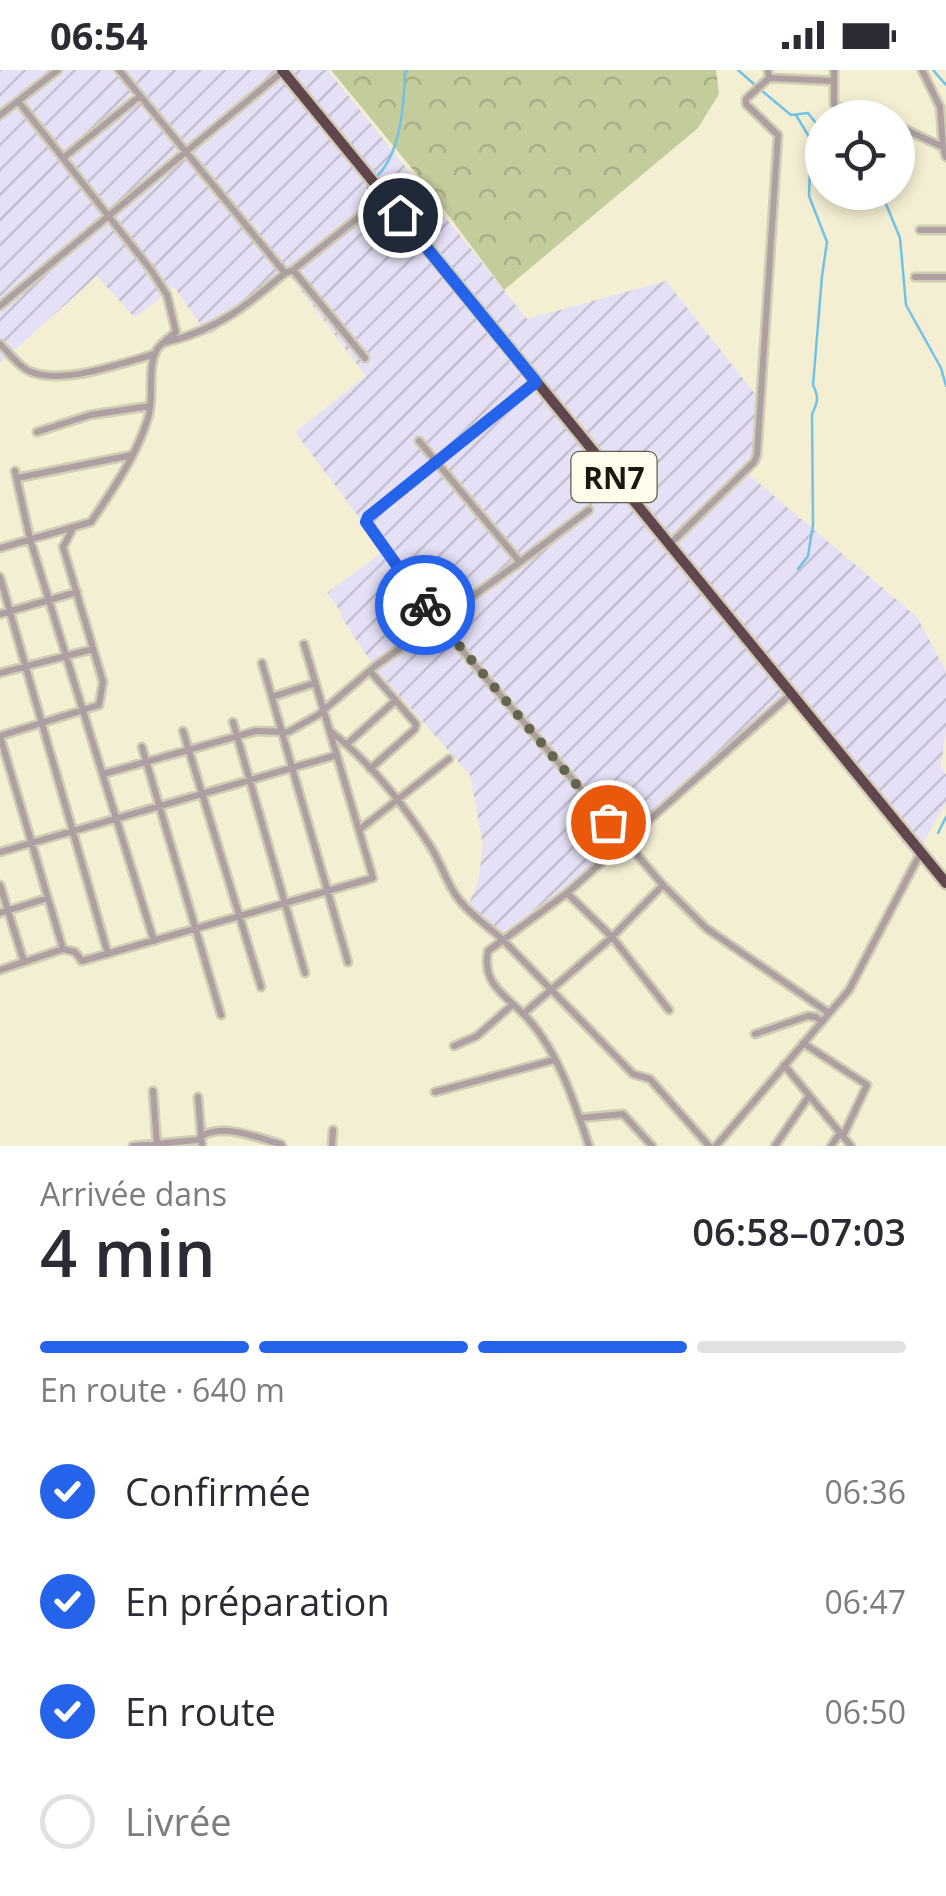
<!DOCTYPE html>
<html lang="fr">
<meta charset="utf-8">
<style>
:root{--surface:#fff;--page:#f2f2f3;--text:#2b2b33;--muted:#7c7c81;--line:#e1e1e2;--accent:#2563eb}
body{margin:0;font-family:"Open Sans",sans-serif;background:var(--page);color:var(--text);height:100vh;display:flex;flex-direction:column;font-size:38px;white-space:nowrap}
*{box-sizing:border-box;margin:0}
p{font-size:32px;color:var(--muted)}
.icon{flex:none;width:55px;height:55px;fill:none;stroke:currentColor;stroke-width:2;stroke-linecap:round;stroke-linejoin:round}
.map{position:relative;height:1076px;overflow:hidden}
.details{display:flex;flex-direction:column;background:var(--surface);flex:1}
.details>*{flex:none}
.buttons{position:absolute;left:805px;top:30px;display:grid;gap:20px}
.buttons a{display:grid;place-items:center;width:110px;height:110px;border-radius:50%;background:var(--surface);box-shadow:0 5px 15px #0003;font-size:50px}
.pin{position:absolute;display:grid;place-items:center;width:85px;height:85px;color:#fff;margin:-42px;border:5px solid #fff;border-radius:50%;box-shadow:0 2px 10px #0007}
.courier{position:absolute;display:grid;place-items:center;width:100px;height:100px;margin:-50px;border:8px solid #2563eb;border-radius:50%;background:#fff;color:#222;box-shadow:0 2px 12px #0007}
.summary em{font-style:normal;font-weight:600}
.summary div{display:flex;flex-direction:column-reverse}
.summary{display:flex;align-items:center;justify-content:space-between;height:170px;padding:0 40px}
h1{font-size:65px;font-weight:600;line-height:75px}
.bar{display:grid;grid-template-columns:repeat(4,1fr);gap:15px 10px;align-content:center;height:120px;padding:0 40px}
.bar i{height:12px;border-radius:8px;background:var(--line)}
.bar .on{background:var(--accent)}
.bar p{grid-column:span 4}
ol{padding:0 40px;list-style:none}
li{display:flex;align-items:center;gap:30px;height:110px}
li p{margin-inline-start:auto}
li .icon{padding:10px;border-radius:50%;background:var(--accent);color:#fff;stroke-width:4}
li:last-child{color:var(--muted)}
li i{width:55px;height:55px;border:5px solid var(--line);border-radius:50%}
.status{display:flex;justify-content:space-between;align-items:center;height:70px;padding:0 50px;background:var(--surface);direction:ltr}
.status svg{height:28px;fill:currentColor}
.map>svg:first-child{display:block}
.industrial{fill:url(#industrial-furrows)}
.forest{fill:url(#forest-crowns)}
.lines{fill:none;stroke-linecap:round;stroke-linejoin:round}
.stream{stroke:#71c2e7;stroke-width:2.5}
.minor-casing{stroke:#d1cdb3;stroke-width:11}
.highway-casing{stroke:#d1cdb3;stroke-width:15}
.minor{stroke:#ad9fa2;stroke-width:6}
.highway{stroke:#61474d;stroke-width:10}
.done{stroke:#666353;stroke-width:10;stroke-dasharray:0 18}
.route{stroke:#2563eb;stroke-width:12}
.labels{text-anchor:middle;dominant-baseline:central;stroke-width:9;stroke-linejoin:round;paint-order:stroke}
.shield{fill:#fffceb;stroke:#5f5c50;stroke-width:2.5}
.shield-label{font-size:30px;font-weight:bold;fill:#1a180e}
</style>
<div class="status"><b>06:54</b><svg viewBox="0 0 49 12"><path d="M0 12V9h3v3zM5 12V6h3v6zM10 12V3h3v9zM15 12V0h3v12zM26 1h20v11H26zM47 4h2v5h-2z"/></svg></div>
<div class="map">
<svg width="946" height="1076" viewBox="0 0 946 1076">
<defs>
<pattern id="industrial-furrows" width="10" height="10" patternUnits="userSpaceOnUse" patternTransform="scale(2.5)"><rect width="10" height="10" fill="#e6e0f6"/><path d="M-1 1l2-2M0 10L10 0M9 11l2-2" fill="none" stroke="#c5bfd2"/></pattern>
<pattern id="forest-crowns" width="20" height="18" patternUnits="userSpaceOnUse" patternTransform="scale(2.5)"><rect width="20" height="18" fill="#c4cc9c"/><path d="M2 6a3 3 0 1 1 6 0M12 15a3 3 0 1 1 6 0" fill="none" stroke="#a8ae85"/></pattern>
</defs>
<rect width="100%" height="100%" fill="#f4efd3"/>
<path class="industrial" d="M0,0H328L527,249L666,211L756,325L753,382L741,398L917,547L946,601V660L941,696L946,705V732L915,788L783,624L593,797L502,863L468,836L478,812L483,776L470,705L374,597L340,545L342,543L327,523L380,484L358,446L295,362L366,306L290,206L244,243L208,265L174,217L135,248L97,206L0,293Z"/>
<path class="forest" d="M331,0H716L719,24L698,58L504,220L428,118Z"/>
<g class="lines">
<path class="stream" d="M738,0L755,15
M933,0L946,15
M761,20L791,45L808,43L822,61
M796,45L811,70L809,126L827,172L822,206L813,315C819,327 818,332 812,344L813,455L808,486L798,499
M376,107C401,84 404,34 405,3L407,0
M368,114V123L374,129
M881,122L900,168L906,235L941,298L946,316
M298,201L380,136
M938,763L946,747"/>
<g class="minor-casing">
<path id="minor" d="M119,0L285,203L293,200L385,126
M834,0V34L837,37L858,38L878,48
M922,0L940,37L943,77L946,87
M769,8L834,11
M0,45L58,0
M898,56L943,77
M63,88L140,26
M920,160H946
M293,200L365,288
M915,207H946
M0,236L282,2
M167,272C217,260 246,236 285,203
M0,274C9,283 18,296 29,301C61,316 122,293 155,284
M535,312L368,447L366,452L438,552L663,815L706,858L829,943
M37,362L90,345L150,336
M15,401L30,469L154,871
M17,408L132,385
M670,474L754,392L757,385L778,65L746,34V29L769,8L768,0
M0,478L91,452C113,419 136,387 148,348C155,328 146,295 158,278C162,273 170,267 176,262L167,225L151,200L18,31
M520,492L589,440
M0,507L108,884
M0,544L77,522
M262,593L348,892
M370,601L416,654L415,659L370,699
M0,603L93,579
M272,627L315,613
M233,652L305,903
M183,661L261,917
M330,661C370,692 405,736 432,779C441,794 447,813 457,827C469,844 488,856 503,870L567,823L790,625
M0,666L99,635L103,612L63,477L73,458
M0,666L63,879
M347,674L396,630
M142,677L221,945
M103,704L256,661L288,662L318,645L374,597L520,492L419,371
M359,760L449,689
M0,782L337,685
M0,815L24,892
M567,823L612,867L669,940
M0,843L48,828
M0,900L63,879L75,882L82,891L373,808L304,574
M523,944L611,868L663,815
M755,964L808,946L816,947L822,952
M803,973L867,1015L843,1066
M454,976L477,966L512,935
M784,995L851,1076
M153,1021L157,1075
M435,1022L554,990
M198,1027L202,1076
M580,1048L623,1044L652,1076
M133,1076L197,1070C217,1050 257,1068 281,1074L282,1076
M332,1076L333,1060
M589,1076C575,1034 559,984 529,950C509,927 481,916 488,881L503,870L633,1004L650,1009L709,1076
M716,1076L849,920L920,784
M775,1076L809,1026
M831,1076L840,1063"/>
</g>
<g class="highway-casing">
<path id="highway" d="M282,0L946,813"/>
</g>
<use href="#minor" class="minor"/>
<use href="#highway" class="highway"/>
</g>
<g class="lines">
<path class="done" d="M425,535L608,752"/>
<path class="route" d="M400,145L536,312L368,447L366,452L425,535"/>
</g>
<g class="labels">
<rect class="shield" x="571.5" y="382" width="85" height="50" rx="8"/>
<g class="shield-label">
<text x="614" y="407">RN7</text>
</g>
</g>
</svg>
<div class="buttons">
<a><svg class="icon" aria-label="locate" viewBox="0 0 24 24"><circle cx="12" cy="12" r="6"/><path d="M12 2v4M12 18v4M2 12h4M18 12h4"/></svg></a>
</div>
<div class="pin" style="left:608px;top:752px;background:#ea580c"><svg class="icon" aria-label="bag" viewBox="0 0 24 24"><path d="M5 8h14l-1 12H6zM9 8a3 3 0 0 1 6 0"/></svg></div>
<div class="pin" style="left:400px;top:145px;background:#1f2937"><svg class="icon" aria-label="home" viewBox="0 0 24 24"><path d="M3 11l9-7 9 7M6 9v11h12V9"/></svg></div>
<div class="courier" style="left:425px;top:535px"><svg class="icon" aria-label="bike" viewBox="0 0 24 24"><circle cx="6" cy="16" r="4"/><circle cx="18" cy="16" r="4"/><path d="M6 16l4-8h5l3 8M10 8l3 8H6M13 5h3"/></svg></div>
</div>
<section class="details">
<div class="summary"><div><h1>4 min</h1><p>Arrivée dans</p></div><em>06:58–07:03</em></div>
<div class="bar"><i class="on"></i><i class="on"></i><i class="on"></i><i></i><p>En route · 640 m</p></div>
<ol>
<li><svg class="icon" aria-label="check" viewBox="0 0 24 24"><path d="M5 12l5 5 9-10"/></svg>Confirmée<p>06:36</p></li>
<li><svg class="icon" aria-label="check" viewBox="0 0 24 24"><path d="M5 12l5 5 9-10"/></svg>En préparation<p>06:47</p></li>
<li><svg class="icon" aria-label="check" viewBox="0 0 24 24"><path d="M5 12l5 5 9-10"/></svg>En route<p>06:50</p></li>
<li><i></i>Livrée</li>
</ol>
</section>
